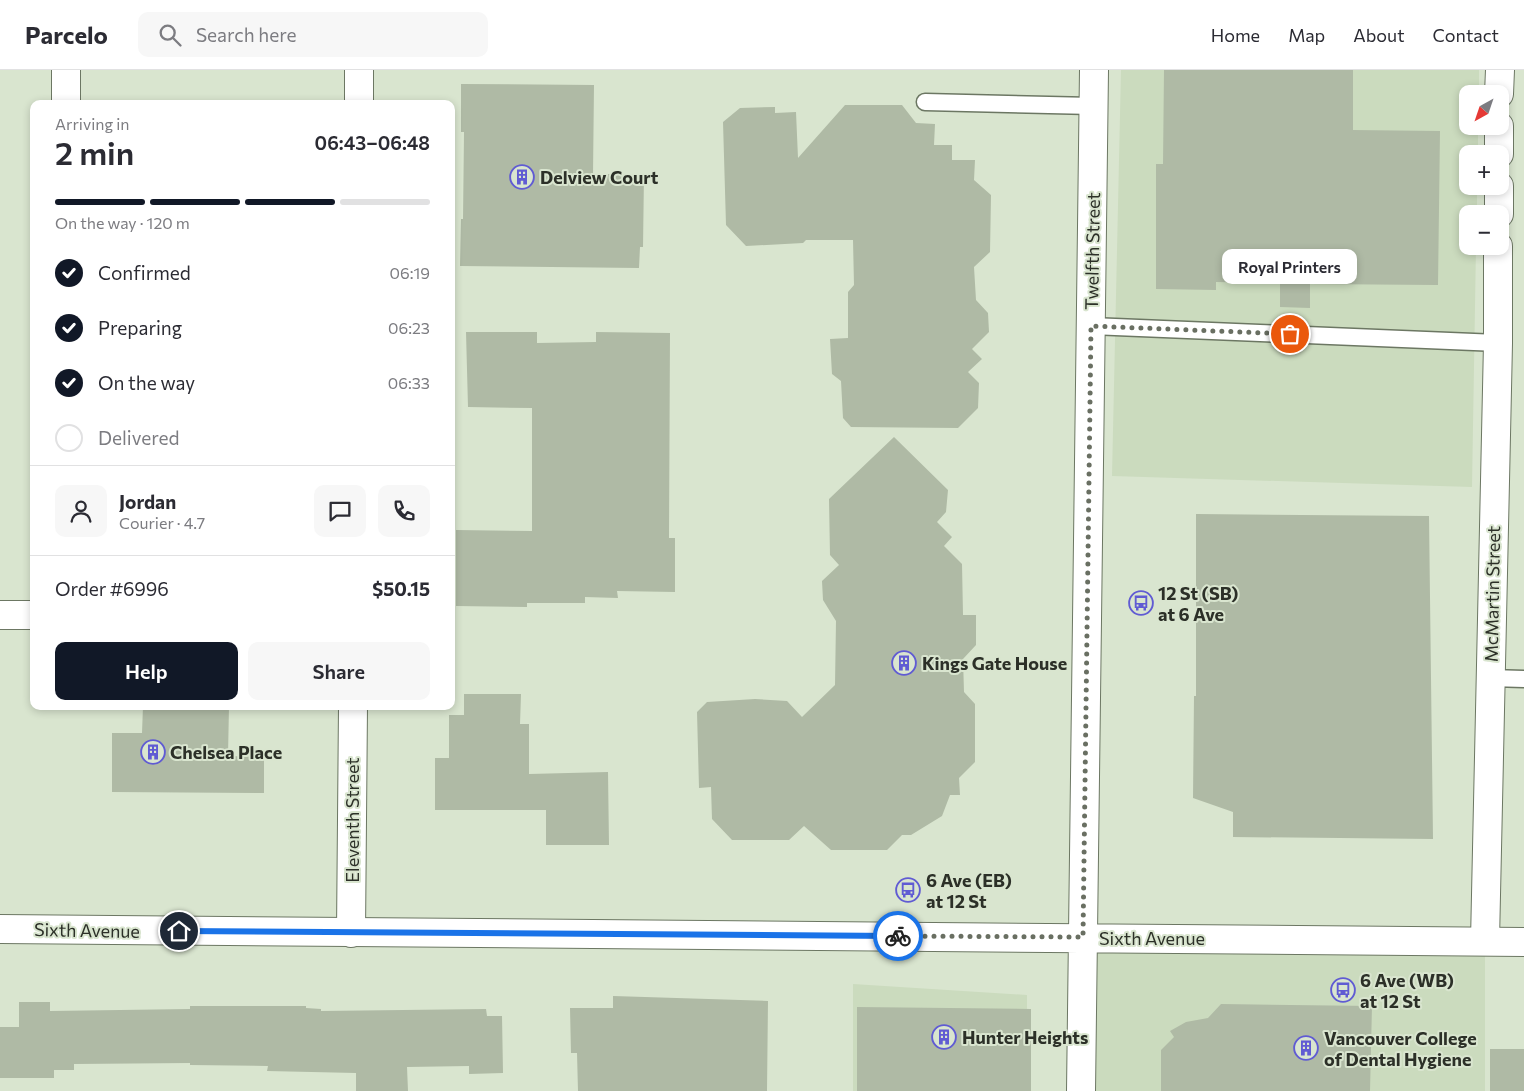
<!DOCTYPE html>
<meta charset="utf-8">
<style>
:root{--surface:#fff;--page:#f7f7f7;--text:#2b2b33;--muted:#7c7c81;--line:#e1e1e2;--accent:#111827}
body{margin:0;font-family:Commissioner,sans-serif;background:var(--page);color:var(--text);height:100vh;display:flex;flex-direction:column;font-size:19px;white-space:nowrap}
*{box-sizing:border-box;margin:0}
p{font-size:16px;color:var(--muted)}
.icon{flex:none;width:28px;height:28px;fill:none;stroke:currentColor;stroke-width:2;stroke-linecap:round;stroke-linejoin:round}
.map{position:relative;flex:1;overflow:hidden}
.sheet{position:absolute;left:30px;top:30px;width:425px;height:610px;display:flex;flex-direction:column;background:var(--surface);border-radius:10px;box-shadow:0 2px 8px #0003}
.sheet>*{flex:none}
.needle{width:32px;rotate:220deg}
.fabs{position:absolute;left:1459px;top:15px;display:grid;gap:10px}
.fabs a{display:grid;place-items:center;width:50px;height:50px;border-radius:10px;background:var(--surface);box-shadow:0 2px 8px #0003;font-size:25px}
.pin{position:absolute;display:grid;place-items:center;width:42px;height:42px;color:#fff;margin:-21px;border:2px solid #fff;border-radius:50%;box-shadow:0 1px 5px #0007}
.courier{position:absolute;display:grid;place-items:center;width:50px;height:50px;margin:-25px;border:4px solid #1a73e8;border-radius:50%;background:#fff;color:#222;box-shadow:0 1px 6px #0007}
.bubble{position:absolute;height:35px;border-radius:10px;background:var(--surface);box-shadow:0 2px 8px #0003;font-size:16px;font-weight:600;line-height:35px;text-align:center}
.headline em{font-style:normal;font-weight:600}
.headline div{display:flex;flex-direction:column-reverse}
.headline{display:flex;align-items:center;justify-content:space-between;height:85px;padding:0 25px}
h1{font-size:32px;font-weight:600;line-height:38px}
.bar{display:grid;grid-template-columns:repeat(4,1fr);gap:8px 5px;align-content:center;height:60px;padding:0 25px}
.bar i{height:6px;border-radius:4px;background:var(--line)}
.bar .active{background:var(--accent)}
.bar p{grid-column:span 4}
.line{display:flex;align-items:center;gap:12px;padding:0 25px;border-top:1px solid var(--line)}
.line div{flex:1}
.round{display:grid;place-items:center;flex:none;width:52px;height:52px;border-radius:10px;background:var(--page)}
ol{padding:0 25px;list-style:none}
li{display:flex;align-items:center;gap:15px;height:55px}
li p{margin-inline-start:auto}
li .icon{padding:5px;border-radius:50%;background:var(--accent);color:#fff;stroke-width:4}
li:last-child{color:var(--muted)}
li i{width:28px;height:28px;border:2px solid var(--line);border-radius:50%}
.action{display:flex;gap:10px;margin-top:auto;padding:10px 25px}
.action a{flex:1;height:58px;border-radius:10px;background:var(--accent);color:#fff;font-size:20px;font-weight:600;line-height:58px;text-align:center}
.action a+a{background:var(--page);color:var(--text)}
header{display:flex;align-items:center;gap:30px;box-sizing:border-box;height:70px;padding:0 25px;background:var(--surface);border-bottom:1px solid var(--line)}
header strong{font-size:24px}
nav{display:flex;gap:28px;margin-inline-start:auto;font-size:18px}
.search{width:350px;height:45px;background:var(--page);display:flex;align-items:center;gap:12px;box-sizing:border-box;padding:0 18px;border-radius:10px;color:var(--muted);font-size:19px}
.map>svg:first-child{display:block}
.built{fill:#cbdbbe}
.building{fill:#afbaa5}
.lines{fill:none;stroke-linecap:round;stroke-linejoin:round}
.lane-casing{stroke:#6c7763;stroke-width:19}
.street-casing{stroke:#6c7763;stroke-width:30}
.secondary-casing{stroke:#6c7763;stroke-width:30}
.lane{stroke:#fff;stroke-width:16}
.street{stroke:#fff;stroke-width:28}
.secondary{stroke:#fff;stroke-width:28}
.done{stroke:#696f62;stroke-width:5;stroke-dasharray:0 9}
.route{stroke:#1a73e8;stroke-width:6}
.labels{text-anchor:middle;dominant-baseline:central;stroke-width:4;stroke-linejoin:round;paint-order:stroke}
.poi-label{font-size:18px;font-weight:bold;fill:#2c3028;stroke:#d9e5cf;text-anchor:start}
.street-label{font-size:18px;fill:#2c3028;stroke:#d9e5cf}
</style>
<header>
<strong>Parcelo</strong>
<div class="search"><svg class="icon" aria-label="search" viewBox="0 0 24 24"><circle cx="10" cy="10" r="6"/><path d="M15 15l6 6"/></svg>Search here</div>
<nav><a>Home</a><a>Map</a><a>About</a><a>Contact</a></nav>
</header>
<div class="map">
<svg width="1524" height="1021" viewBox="0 0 1524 1021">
<rect width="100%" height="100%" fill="#d9e5cf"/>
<path class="built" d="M1121,0H1479V24H1468V56H1478V84H1468V116H1477V144H1468V176H1476L1472,417L1112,406Z
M1083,867L1485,871V1021H1081Z
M853,914L1027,925V1021H853Z"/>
<path class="building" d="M1164,0H1353V60L1440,61L1438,215L1310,214V238L1280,237V213L1216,212V220L1156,219V94H1163Z
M461,14L594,15L593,104H644L643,177H640L639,198L460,196L461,149H463L464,62H461Z
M845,35H902L916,53L935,54L934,75H952V90H975L974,110L991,125L990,182L974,197L976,230L988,243L989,262L972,279L982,289L968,302L979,313L978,338L958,358L851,357L843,348L841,311L832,304L830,269L848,268V222L854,215L853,170H806L803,173L746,176L726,155L723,52L740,38L775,37V43L796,42L798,88Z
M466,262H537V273L596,272V262L670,263L669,468H675V522L617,521L618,528L585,527V533H527V537L456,536V460L532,461V338L468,337Z
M894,367L948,420L946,442L937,452L952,467L944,476L962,494L963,545H976V575L963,589L964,622L975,634V692L959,708L960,725H950L942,746L911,765H902L887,780H831L804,756L789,770H732L712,749L711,717L699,718L697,642L707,632L755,629L787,631L802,647L835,615L836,551L823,530L822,511L839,495L830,485L829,429Z
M1196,444L1429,446L1433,769L1233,767V742L1193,728L1194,626H1196Z
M464,624H521L520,654H529V704L608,702L609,775H546V740H435V688H449V645H464Z
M143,636H229L228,686L264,687V723L112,722V663H142Z
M613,926L768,931L767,1021H578L577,983H571L570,938H613Z
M19,932H50V941L190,939V936H306V938L321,939V941L486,939L487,946H502L503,1003L469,1004V996L407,997L408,1021H356V1003L267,1001L268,996L190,995V993L74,994V1000H54V1008H0V957H19Z
M1221,934L1372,936L1370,1021H1161V980L1174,967L1170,961L1186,952L1208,948Z
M857,937L1031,939V1021H857Z
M1490,979H1524V1021H1490Z"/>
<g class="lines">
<g class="lane-casing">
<path id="lane" d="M925,32L1093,36
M1091,256L1498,273
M1490,608L1524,609"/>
</g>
<g class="street-casing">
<path id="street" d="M1499,24L1500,0
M66,34V0
M359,34V0
M1499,84V56
M1499,144V116
M0,545H34
M351,863L353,636
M1485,871L1498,273V176"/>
</g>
<g class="secondary-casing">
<path id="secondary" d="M0,859L1524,872
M1081,1021L1094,0"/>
</g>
<use href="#lane" class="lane"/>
<use href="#street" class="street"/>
<use href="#secondary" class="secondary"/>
</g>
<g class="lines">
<path class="done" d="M898,866L1083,867L1091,256L1290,264"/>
<path class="route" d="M179,861L898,866"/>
</g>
<defs>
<g id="building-ring" transform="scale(1.25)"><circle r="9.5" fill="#d9e5cf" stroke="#605bd3" stroke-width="1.5"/><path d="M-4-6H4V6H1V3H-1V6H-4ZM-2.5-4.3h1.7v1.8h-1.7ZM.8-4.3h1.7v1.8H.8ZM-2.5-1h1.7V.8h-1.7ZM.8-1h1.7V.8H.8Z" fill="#605bd3"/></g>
<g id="bus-ring" transform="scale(1.25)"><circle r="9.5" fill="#d9e5cf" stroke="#605bd3" stroke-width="1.5"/><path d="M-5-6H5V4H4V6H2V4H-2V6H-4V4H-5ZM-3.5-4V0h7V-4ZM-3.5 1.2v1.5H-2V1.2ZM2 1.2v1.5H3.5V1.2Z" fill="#605bd3"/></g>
</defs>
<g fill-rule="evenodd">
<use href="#building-ring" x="522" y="107"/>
<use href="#bus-ring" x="1141" y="533"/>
<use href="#building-ring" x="904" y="593"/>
<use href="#building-ring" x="153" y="682"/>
<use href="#bus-ring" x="908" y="820"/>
<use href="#bus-ring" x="1343" y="920"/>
<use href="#building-ring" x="944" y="967"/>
<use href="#building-ring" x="1306" y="978"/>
</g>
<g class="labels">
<g class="poi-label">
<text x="540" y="107">Delview Court</text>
<text x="1158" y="523">12 St (SB)<tspan x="1158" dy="21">at 6 Ave</tspan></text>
<text x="922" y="593">Kings Gate House</text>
<text x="170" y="682">Chelsea Place</text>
<text x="926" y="810">6 Ave (EB)<tspan x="926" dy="21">at 12 St</tspan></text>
<text x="1360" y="910">6 Ave (WB)<tspan x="1360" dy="21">at 12 St</tspan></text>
<text x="962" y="967">Hunter Heights</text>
<text x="1324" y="968">Vancouver College<tspan x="1324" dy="21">of Dental Hygiene</tspan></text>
</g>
<g class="street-label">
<text transform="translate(1092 181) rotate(-89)">Twelfth Street</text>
<text transform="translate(1492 524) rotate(-89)">McMartin Street</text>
<text transform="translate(352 750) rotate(-90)">Eleventh Street</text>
<text transform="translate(87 860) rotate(1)">Sixth Avenue</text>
<text x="1152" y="868">Sixth Avenue</text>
</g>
</g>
</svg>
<div class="fabs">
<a><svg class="needle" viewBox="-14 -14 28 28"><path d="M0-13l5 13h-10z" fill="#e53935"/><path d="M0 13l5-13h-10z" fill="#7c7c81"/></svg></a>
<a>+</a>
<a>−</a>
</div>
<div class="pin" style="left:1290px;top:264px;background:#ea580c"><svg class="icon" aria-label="bag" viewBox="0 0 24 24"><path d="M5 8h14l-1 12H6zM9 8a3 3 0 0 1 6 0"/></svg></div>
<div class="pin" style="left:179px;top:861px;background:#1f2937"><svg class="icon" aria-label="home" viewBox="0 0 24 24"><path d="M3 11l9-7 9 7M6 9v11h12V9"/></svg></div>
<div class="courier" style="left:898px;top:866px"><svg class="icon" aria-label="bike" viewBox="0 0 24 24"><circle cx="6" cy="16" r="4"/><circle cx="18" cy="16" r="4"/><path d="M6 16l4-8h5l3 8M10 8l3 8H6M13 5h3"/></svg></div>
<div class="bubble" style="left:1222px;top:179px;width:135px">Royal Printers</div>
<section class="sheet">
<div class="headline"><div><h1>2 min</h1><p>Arriving in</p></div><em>06:43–06:48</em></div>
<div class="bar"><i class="active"></i><i class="active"></i><i class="active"></i><i></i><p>On the way · 120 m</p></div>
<ol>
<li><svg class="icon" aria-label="check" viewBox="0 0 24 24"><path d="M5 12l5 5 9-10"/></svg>Confirmed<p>06:19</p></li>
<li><svg class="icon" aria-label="check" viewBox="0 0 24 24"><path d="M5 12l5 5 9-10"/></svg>Preparing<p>06:23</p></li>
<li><svg class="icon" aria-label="check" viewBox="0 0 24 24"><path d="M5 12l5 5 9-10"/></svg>On the way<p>06:33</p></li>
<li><i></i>Delivered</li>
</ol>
<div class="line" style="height:90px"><a class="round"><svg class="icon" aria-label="person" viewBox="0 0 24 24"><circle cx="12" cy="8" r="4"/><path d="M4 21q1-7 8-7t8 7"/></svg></a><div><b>Jordan</b><p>Courier · 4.7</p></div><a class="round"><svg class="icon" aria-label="chat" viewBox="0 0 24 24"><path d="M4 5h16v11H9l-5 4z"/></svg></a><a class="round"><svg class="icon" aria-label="phone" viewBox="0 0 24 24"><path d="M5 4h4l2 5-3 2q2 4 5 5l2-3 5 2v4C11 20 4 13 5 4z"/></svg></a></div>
<div class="line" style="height:65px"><div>Order #6996</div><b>$50.15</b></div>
<div class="action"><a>Help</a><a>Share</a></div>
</section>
</div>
